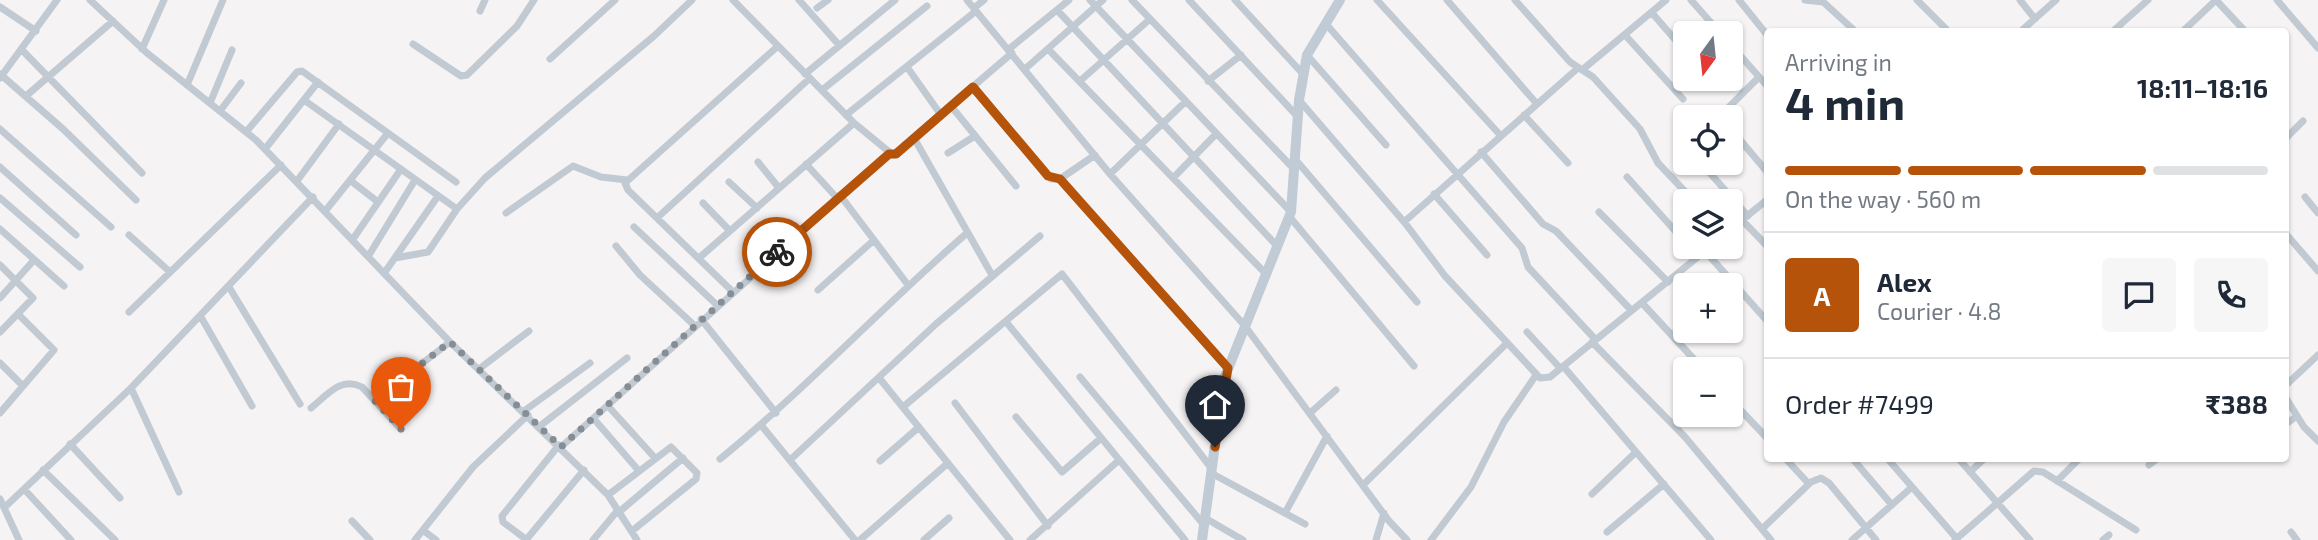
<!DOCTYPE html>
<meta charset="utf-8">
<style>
:root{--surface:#fff;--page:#f6f6f7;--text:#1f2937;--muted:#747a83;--line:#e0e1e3;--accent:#b45309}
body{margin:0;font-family:"Exo 2",sans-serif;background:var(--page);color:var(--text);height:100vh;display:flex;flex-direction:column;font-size:26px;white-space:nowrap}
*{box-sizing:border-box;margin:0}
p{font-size:23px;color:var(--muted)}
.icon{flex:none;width:38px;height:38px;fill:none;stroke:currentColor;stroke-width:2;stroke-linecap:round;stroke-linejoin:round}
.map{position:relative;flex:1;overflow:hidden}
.drawer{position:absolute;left:1764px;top:28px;width:525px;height:434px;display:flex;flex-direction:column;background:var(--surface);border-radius:7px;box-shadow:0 2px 5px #0004}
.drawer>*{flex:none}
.needle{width:46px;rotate:195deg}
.tools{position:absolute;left:1673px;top:21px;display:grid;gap:14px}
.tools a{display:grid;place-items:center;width:70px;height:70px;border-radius:7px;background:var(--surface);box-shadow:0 2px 5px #0004;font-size:35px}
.pin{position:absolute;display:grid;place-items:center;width:60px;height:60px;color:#fff;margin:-72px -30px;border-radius:50% 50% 50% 0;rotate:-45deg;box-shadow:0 0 7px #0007}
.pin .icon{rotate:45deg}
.courier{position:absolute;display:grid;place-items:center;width:70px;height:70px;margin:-35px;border:5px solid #b45309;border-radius:50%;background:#fff;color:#222;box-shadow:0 2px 9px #0007}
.head em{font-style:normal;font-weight:700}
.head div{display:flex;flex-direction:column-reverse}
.head{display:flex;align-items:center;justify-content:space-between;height:119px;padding:0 21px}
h1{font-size:46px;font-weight:700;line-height:52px}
.bar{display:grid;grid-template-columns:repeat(4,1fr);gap:10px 7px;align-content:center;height:84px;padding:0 21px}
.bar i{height:9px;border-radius:5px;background:var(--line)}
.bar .selected{background:var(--accent)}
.bar p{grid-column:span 4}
.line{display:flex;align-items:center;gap:18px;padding:0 21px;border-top:2px solid var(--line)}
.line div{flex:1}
.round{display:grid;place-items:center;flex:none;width:74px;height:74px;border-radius:7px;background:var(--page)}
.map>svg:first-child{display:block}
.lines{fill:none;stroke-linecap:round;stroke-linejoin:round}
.minor{stroke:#c1cad2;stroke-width:7}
.secondary{stroke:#c1cbd6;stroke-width:10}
.done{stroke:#868d94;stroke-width:7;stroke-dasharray:0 12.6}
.route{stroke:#b45309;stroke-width:9}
</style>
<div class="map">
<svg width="2318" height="540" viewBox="0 0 2318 540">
<rect width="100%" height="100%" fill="#f5f3f3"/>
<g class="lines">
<path class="minor" d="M90,0L147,53L256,140L450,342L608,495L637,540
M733,0L854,123L893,155L1012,53
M799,0L839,45
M967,0L1110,174L1245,326L1389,521L1407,540
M1090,0L1291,212
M1132,0L1294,169
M1189,0L1298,117
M1235,0L1303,74
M1377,0L1501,136
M1447,0L1537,104
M1515,0L1570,62L1593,77L1640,129L1658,163L1694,201
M1691,0L1720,33
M1739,0L1768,36
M1805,0L1823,2
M1821,0L1856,32
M1917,0L1949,32
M2020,0L2035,19
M2216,0L2243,29
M2277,0L2318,48
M0,7L36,31
M817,8L828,0
M974,8L984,0
M1057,10L1277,246
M480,11L485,0
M1652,13L1685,51
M1326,24L1522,248L1528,267L1595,339
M2020,32L2056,0
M2112,32L2148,0
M2182,32L2216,0
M1625,35L1683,99
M413,44L461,76L467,75L517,26L534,0
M1731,45L1768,87
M142,49L164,0
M1009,49L1069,0
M1048,49L1266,274
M22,50L142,173
M1307,55L1386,145
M550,59L615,0
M907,67L941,115
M1025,69L1103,0
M1582,70L1666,0
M0,74L63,129L136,200
M805,74L895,0
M0,78L57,0
M1080,81L1150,19
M1208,81L1241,55
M187,85L223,0
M973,87L1051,179H1060L1095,155
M822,90L927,6
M26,96L113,21
M304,100L457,209
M1299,100L1405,223L1445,276L1540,378L1550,377L1710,247
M210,103L232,50
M951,106L1016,186
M220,111L241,83
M846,115L976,11
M1524,115L1568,163
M1723,117L1724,112L1759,77
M0,129L111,227
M1731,129L1768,173
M246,132L297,72L302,71L456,182
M914,138L992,275
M1679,138L1685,145
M2286,138L2303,121
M265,149L318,82
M1481,152L1543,224L1556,231L1631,310
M948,153L975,136
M1295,159L1417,302
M758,162L779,188
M1701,163L1748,216
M806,164L837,198
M0,167L76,235
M1110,174L1185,102
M1627,177L1685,242
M1173,178L1216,134
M1060,179L1228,368
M297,181L339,124
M351,181L378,202
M729,182L757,208
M1434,194L1487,255
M840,195L908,285
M2305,197L2318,213
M0,198L80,267
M703,203L730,231
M326,210L388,133
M1599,212L1668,282
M506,213L573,166L601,177L627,180
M1289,216L1414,366
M657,218L810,78
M1742,220L1768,247
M1404,222L1578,68
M634,227L717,305
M0,229L64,286
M1731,229L1768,199
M2286,234L2318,271
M129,235L170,272
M353,239L401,169
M616,246L640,275L695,326
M1690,247L1698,256
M1705,251L1768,322
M369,255L415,180
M395,258L428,252L457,209L485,178L654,36L692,0
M699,258L854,123
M0,265L33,298L0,332
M385,272L438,196
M229,287L300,404
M818,290L874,240
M732,291L628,190L625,183L778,46
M0,298L34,260
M1642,303L1703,369
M129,312L281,165
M201,317L252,406
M701,319L776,413
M1007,323L1185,540
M1527,332L1560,368
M1592,342L1685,437L1771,540
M0,363L23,386
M1563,366L1711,540
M479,369L529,331
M1080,377L1204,525
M880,379L1010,540
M2286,385L2318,355
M131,388L179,492
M2286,398L2304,427L2318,441
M374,400L450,342
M1731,400L1768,439
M955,403L1048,526
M608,406L655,458
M903,407L1062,274L1212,469
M311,408C327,395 341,376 362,387L401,429
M524,411L590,363
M0,413L54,350L18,314
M1310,413L1336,390
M1016,417L1062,472L1100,439
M594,419L639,471
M2286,424L2297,416
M761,425L855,540
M540,426L627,358
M70,444L120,498
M561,447L889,154
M1785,458L1809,484
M1852,458L1892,505
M1887,458L1958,540
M1958,458L2030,540
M720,459C807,388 883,306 967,233
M790,460L936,324L1040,236
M880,461L919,427
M2149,465L2158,458
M43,470L115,540
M1970,472L1985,458
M1211,473L1305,524
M2057,481L2080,458
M1363,485L1507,343
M24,489L71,540
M1592,494L1636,452
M608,495L671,447L697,473L696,479L632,531
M0,499L19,540
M6,506L131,388L313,197
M619,512L683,458
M1285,513L1327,436
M1205,518L1243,540
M352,521L370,540
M1762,529L1811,482L1821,478L1829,483L1876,540
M424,531L436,540
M1607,532L1664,484
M2291,532L2297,540
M415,540L473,467L528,415
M526,540L584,470
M527,540L503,522L502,516L559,445
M593,540L618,510
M860,540L948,463
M924,540L949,518
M1030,540L1118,461
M1376,540L1384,513
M1431,540L1471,487L1504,422L1536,375
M1852,540L1912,487
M1955,540L2034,471L2043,472L2136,530
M2103,540L2109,535"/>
<path class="secondary" d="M1202,540L1224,379L1291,212L1299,100L1307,55L1340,0"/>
</g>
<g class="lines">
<path class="done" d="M401,429L374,400L450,342L561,447L777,252"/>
<path class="route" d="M777,252L889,154H896L973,87L1048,176L1060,179L1228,368L1215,447"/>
</g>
</svg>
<div class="tools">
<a><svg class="needle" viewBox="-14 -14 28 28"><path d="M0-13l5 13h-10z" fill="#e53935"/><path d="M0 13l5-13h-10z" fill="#747a83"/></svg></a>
<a><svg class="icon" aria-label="locate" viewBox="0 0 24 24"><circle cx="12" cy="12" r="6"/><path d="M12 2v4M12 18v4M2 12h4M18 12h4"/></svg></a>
<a><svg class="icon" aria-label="layers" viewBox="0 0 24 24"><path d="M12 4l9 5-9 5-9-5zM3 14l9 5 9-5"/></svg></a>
<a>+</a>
<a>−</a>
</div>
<div class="pin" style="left:401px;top:429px;background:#ea580c"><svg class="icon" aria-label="bag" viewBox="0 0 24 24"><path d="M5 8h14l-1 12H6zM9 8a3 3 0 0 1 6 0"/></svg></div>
<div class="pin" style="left:1215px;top:447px;background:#1f2937"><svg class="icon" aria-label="home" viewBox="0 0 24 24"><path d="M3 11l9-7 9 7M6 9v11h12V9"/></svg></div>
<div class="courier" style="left:777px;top:252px"><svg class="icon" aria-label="bike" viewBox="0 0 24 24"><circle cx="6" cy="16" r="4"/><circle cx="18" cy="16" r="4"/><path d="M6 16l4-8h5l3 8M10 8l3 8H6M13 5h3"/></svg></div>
<section class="drawer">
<div class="head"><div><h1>4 min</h1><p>Arriving in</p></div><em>18:11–18:16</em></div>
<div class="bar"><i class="selected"></i><i class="selected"></i><i class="selected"></i><i></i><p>On the way · 560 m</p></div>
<div class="line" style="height:126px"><b class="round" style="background:var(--accent);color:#fff">A</b><div><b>Alex</b><p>Courier · 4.8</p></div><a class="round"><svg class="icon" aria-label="chat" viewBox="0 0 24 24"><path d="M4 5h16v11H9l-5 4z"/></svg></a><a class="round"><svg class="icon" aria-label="phone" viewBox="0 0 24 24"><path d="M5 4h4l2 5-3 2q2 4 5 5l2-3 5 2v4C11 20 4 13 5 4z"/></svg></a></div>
<div class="line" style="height:91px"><div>Order #7499</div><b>₹388</b></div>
</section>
</div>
